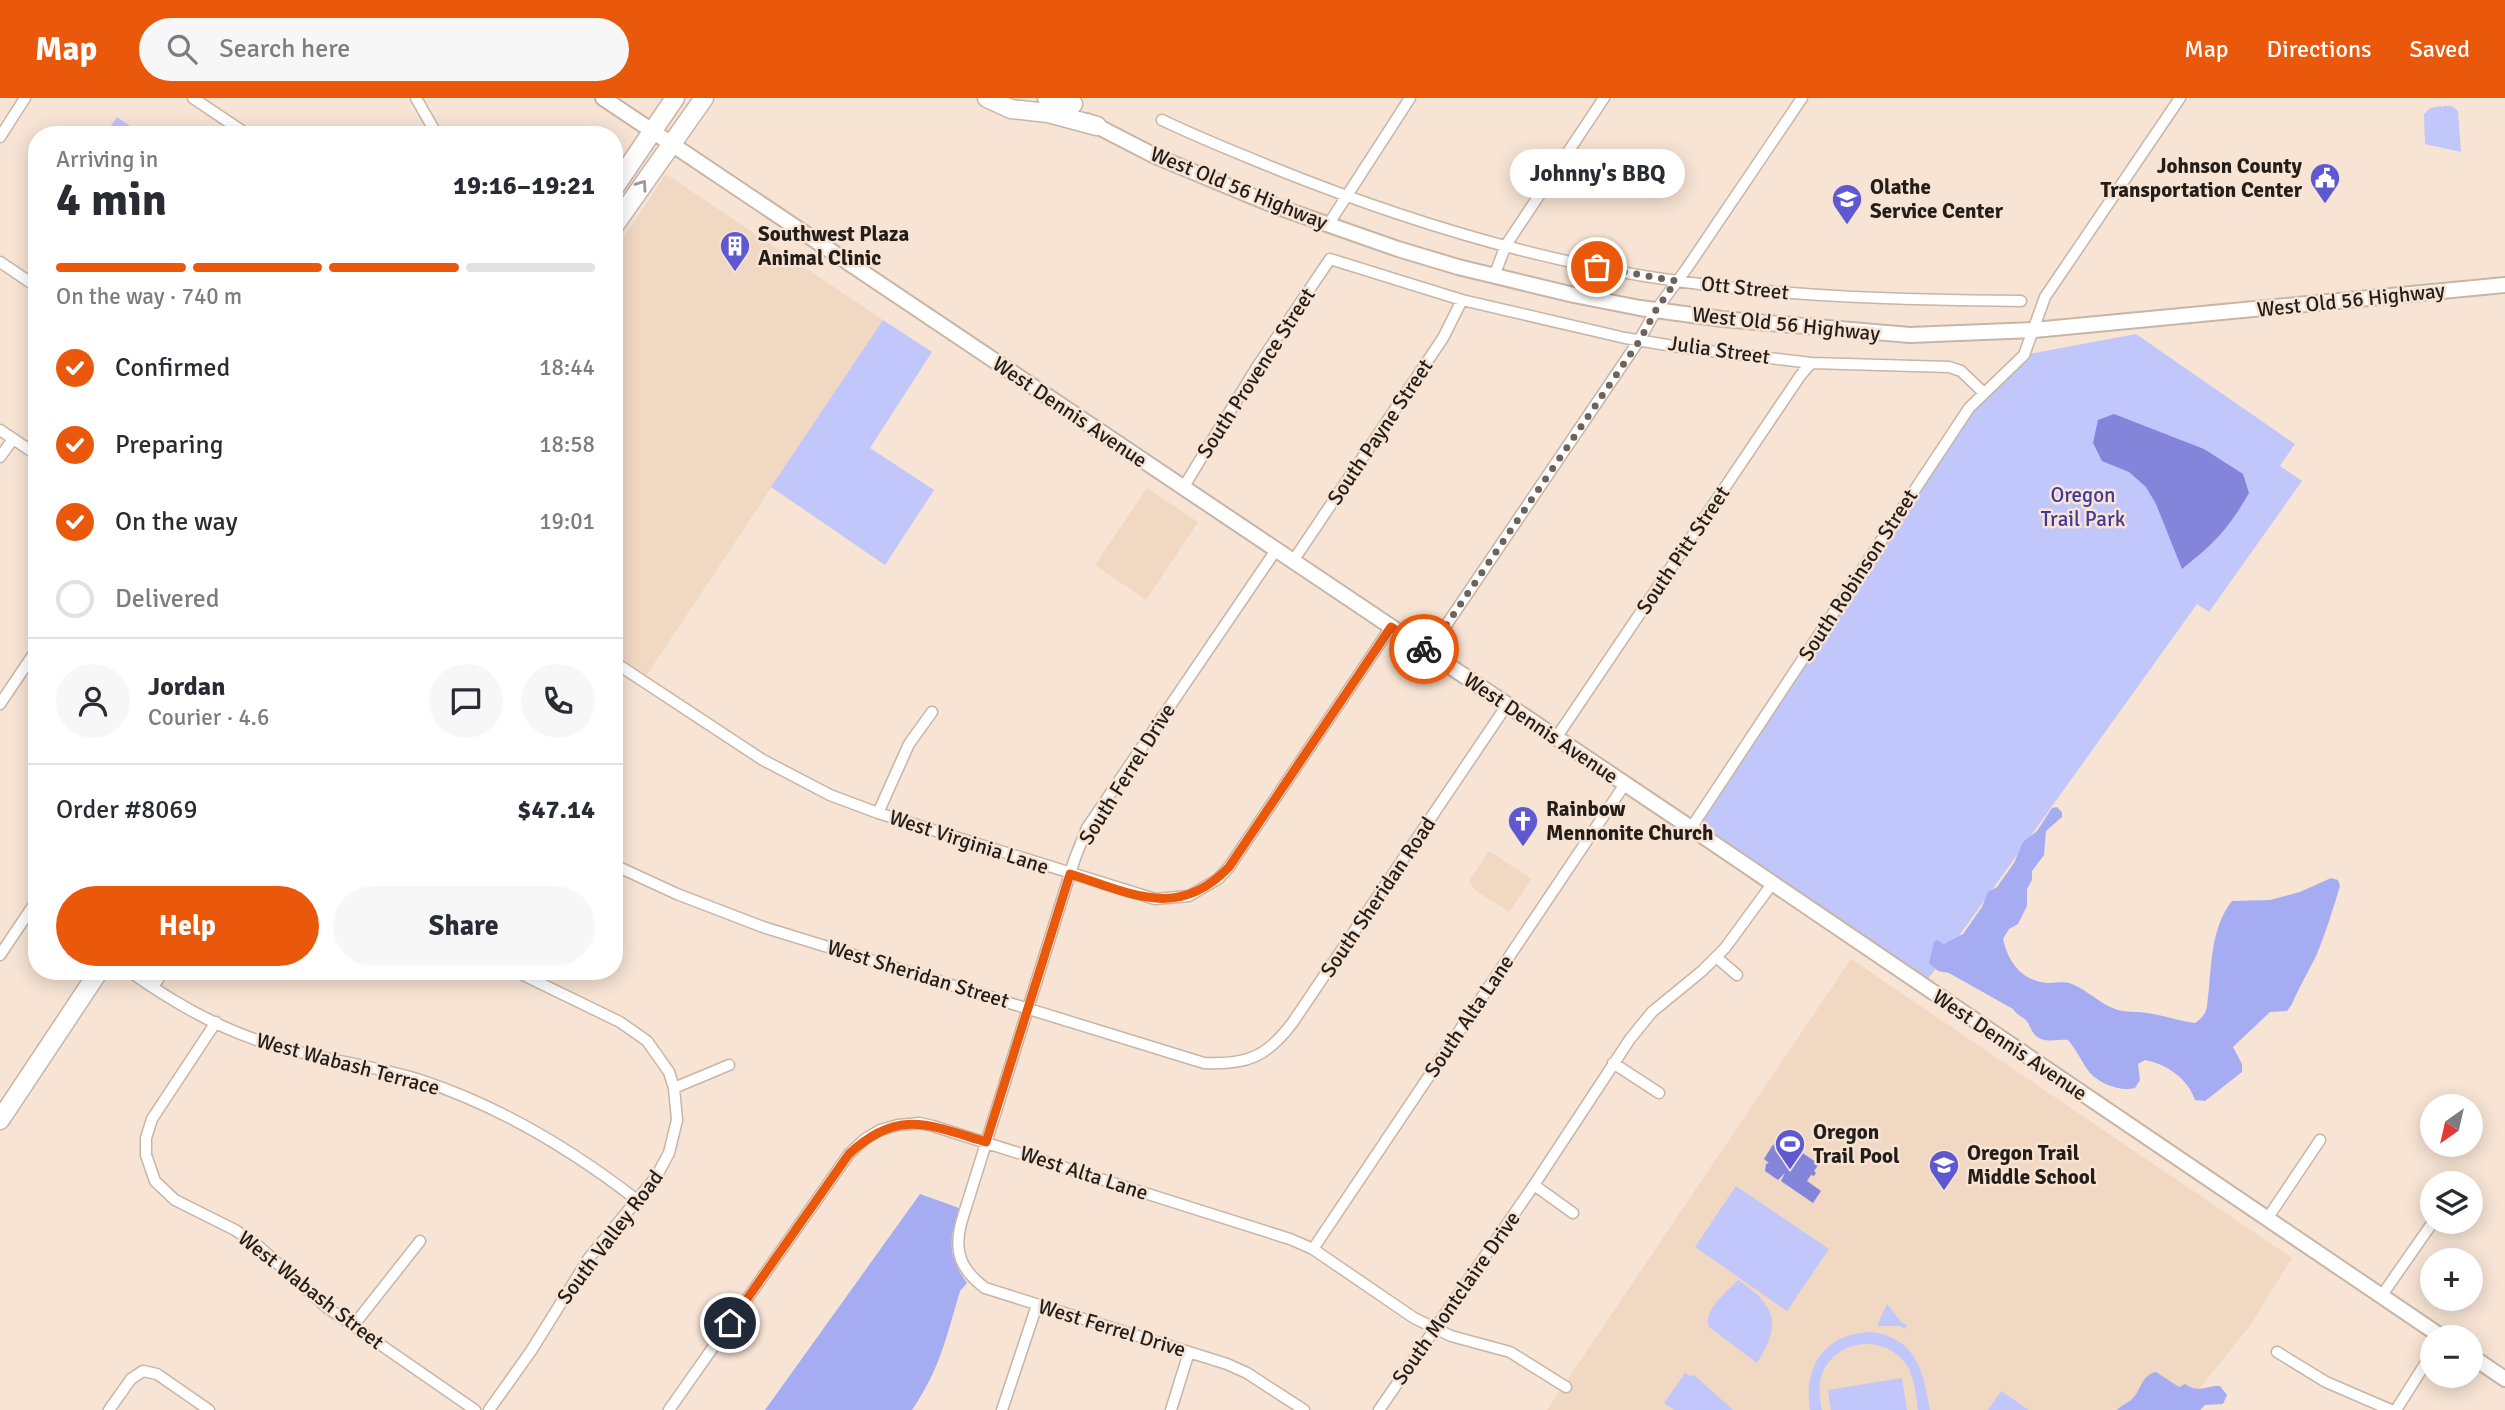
<!DOCTYPE html>
<meta charset="utf-8">
<style>
:root{--surface:#fff;--page:#f7f7f7;--text:#2b2b33;--muted:#7c7c81;--line:#e1e1e2;--accent:#ea580c}
body{margin:0;font-family:Signika,sans-serif;background:var(--page);color:var(--text);height:100vh;display:flex;flex-direction:column;font-size:26px;white-space:nowrap}
*{box-sizing:border-box;margin:0}
p{font-size:23px;color:var(--muted)}
.icon{flex:none;width:38px;height:38px;fill:none;stroke:currentColor;stroke-width:2;stroke-linecap:round;stroke-linejoin:round}
.map{position:relative;flex:1;overflow:hidden}
.side{position:absolute;left:28px;top:28px;width:595px;height:854px;display:flex;flex-direction:column;background:var(--surface);border-radius:28px;box-shadow:0 4px 18px #0003}
.side>*{flex:none}
.needle{width:46px;rotate:214deg}
.fabs{position:absolute;left:2420px;top:996px;display:grid;gap:14px}
.fabs a{display:grid;place-items:center;width:63px;height:63px;border-radius:50%;background:var(--surface);box-shadow:0 4px 18px #0003;font-size:35px}
.pin{position:absolute;display:grid;place-items:center;width:60px;height:60px;color:#fff;margin:-30px;border:4px solid #fff;border-radius:50%;box-shadow:0 2px 7px #0007}
.courier{position:absolute;display:grid;place-items:center;width:70px;height:70px;margin:-35px;border:5px solid #ea580c;border-radius:50%;background:#fff;color:#222;box-shadow:0 2px 9px #0007}
.bubble{position:absolute;height:49px;border-radius:24px;background:var(--surface);box-shadow:0 4px 18px #0003;font-size:23px;font-weight:800;line-height:49px;text-align:center}
.overview em{font-style:normal;font-weight:800}
.overview div{display:flex;flex-direction:column-reverse}
.overview{display:flex;align-items:center;justify-content:space-between;height:119px;padding:0 28px}
h1{font-size:46px;font-weight:800;line-height:52px}
.bar{display:grid;grid-template-columns:repeat(4,1fr);gap:10px 7px;align-content:center;height:84px;padding:0 28px}
.bar i{height:9px;border-radius:5px;background:var(--line)}
.bar .active{background:var(--accent)}
.bar p{grid-column:span 4}
.line{display:flex;align-items:center;gap:18px;padding:0 28px;border-top:2px solid var(--line)}
.line div{flex:1}
.round{display:grid;place-items:center;flex:none;width:74px;height:74px;border-radius:37px;background:var(--page)}
ol{padding:0 28px;list-style:none}
li{display:flex;align-items:center;gap:21px;height:77px}
li p{margin-inline-start:auto}
li .icon{padding:7px;border-radius:50%;background:var(--accent);color:#fff;stroke-width:4}
li:last-child{color:var(--muted)}
li i{width:38px;height:38px;border:4px solid var(--line);border-radius:50%}
.primary-button{display:flex;gap:14px;margin-top:auto;padding:14px 28px}
.primary-button a{flex:1;height:80px;border-radius:42px;background:var(--accent);color:#fff;font-size:28px;font-weight:800;line-height:80px;text-align:center}
.primary-button a+a{background:var(--page);color:var(--text)}
header{display:flex;align-items:center;gap:42px;box-sizing:border-box;height:98px;padding:0 35px;background:var(--accent);color:#fff}
header strong{font-size:33px}
nav{display:flex;gap:38px;margin-inline-start:auto;font-size:24px}
.search{width:490px;height:63px;background:var(--page);display:flex;align-items:center;gap:18px;box-sizing:border-box;padding:0 24px;border-radius:38px;color:var(--muted);font-size:26px}
.map>svg:first-child{display:block}
.built{fill:#f1d8c3}
.green{fill:#c1c6fb}
.forest{fill:#a6acf1}
.water{fill:#8285da}
.lines{fill:none;stroke-linecap:round;stroke-linejoin:round}
.street-casing{stroke:#c7b5a6;stroke-width:13}
.secondary-casing{stroke:#c7b5a6;stroke-width:18}
.highway-casing{stroke:#c7b5a6;stroke-width:21}
.street{stroke:#fff;stroke-width:10}
.secondary{stroke:#fff;stroke-width:14}
.highway{stroke:#fff;stroke-width:18}
.oneway{stroke:#9c9997}
.done{stroke:#6e635a;stroke-width:7;stroke-dasharray:0 12.6}
.route{stroke:#ea580c;stroke-width:9}
.labels{text-anchor:middle;dominant-baseline:central;stroke-width:5;stroke-linejoin:round;paint-order:stroke}
.poi-label{font-size:21px;font-weight:bold;fill:#241d18;stroke:#f7e4d4;text-anchor:start}
.street-label{font-size:21px;fill:#241d18;stroke:#f7e4d4}
.park-label{font-size:21px;fill:#3f379a;stroke:#f7e4d4}
</style>
<header>
<strong>Map</strong>
<div class="search"><svg class="icon" aria-label="search" viewBox="0 0 24 24"><circle cx="10" cy="10" r="6"/><path d="M15 15l6 6"/></svg>Search here</div>
<nav><a>Map</a><a>Directions</a><a>Saved</a></nav>
</header>
<div class="map">
<svg width="2505" height="1312" viewBox="0 0 2505 1312">
<rect width="100%" height="100%" fill="#f7e4d4"/>
<path class="built" d="M666,76L883,222L646,578L614,556V154Z
M1147,390L1198,424L1146,502L1095,467Z
M1489,753L1532,781L1509,814L1475,792L1469,783Z
M1851,861L2292,1160L2249,1229L2200,1290L2185,1312H1547Z"/>
<path class="green" d="M2441,8L2443,10V8H2452L2458,13L2461,54L2425,46L2424,16L2430,10Z
M117,19L143,37H109L106,35Z
M883,222L932,254L870,350L934,392L885,467L771,389Z
M2136,236L2295,346L2280,368L2302,383L2209,514L2197,506L1923,888L1691,730L1969,310L2024,257Z
M1736,1088L1829,1151L1787,1213L1695,1149Z
M1738,1182C1776,1207 1782,1226 1757,1265L1709,1229C1703,1212 1727,1194 1738,1182Z
M1887,1206L1902,1225L1907,1227L1905,1231L1900,1228H1877Z
M1872,1234C1917,1241 1923,1273 1930,1312H1918C1916,1298 1915,1282 1908,1269C1887,1234 1833,1240 1821,1279C1818,1290 1820,1301 1822,1312H1810C1803,1268 1825,1235 1872,1234Z
M1685,1275L1692,1279L1694,1277L1733,1312H1674L1664,1305Z
M1902,1280L1907,1312H1831L1828,1292Z
M2001,1293L2029,1312H1988Z"/>
<path class="forest" d="M2057,709L2062,714V719L2046,733L2044,757L2032,773V782L2027,791V808L2018,826L2009,831L2003,841C2008,864 2023,885 2050,885C2059,885 2063,883 2072,886C2087,892 2099,905 2115,911C2126,915 2135,913 2147,915C2163,917 2179,923 2195,925C2201,921 2206,916 2207,908C2212,873 2209,832 2232,803L2270,802L2300,794L2331,780L2338,782L2340,788C2333,811 2326,834 2317,856C2309,873 2299,889 2292,906L2287,913L2270,914L2233,949L2242,966V974L2205,1003L2195,1002C2188,981 2167,966 2145,962L2138,966L2140,982L2135,990C2121,994 2100,986 2090,975C2082,965 2077,952 2068,942C2057,941 2044,946 2035,937C2031,933 2030,927 2026,922C2021,918 2017,917 2013,911L1949,875L1938,873L1929,865L1934,844L1937,842L1944,846L1963,836L1982,809L1988,794L1997,789L2014,765L2023,744L2037,733L2052,710Z
M920,1096L959,1110C949,1142 947,1157 967,1185L960,1193C946,1240 940,1271 912,1312H765Z
M2156,1274L2179,1289L2185,1286C2198,1296 2206,1287 2220,1288L2227,1297L2223,1306L2205,1307L2200,1312H2117C2121,1307 2128,1305 2132,1301C2142,1292 2140,1278 2156,1274Z"/>
<path class="water" d="M2114,316L2204,351L2243,376L2249,395C2228,431 2215,445 2182,471L2156,406L2146,389L2129,374L2102,363L2093,345L2098,322Z
M1782,1040L1794,1061L1801,1054L1819,1066L1814,1073L1816,1075L1814,1078L1811,1077L1807,1083L1821,1093L1813,1105L1781,1083L1785,1075L1778,1082L1765,1073L1766,1066L1769,1065L1764,1061L1772,1048Z"/>
<g class="lines">
<g class="street-casing">
<path id="street" d="M193,0L248,37
M416,0L437,37
M1162,22C1197,39 1233,53 1269,68C1400,121 1537,164 1677,183C1791,199 1906,202 2021,203
M0,39L25,0
M1328,127L1410,0
M0,164L37,189
M1494,178L1506,147L1604,0
M0,332L37,357
M0,359L13,341
M1183,390L1257,269L1330,161L1462,202L1625,240L1685,250L1811,265L1949,269L1961,273L1984,295
M1276,452L1087,730L1075,760L962,1122C953,1153 960,1171 985,1190L1227,1266L1247,1275L1304,1312
M1293,463L1443,240L1462,202
M1428,554L1640,241L1656,212L1687,170L1802,0
M614,564L763,662L830,697L878,715L1155,801L1189,798L1218,781L1229,769L1391,529
M0,606L37,551
M1556,640L1800,278L1811,265
M878,715L909,646L932,614
M1691,730L1969,310L2024,257L2045,199L2180,0
M614,767L677,796L763,829L1204,965C1247,967 1267,959 1293,924L1507,607
M0,857L37,802
M1716,859L1737,877
M129,873C175,906 226,935 280,949C326,962 374,968 420,982C500,1008 571,1051 637,1102
M153,889L163,873
M216,924L152,1021L146,1040V1057L155,1083L175,1102L235,1132L255,1145L326,1209L475,1312
M1613,965L1659,995
M674,990L729,967
M1534,1087L1573,1115
M2267,1121L2320,1042
M1313,1151L1625,686
M2382,1197L2433,1124
M353,1228L420,1143
M2277,1254L2326,1284L2391,1312
M109,1312L131,1281L143,1273L157,1276L209,1312
M489,1312L531,1253L589,1160L656,1079L669,1055L677,1022L674,990L669,974L647,943L620,924L515,873
M669,1312L849,1056L865,1041L880,1032L898,1027L919,1025L933,1028L1290,1141L1313,1151L1414,1220L1451,1238L1510,1254L1566,1289
M1002,1312L1037,1207
M1171,1312L1189,1254
M1379,1312L1534,1087L1630,941L1652,914L1702,873L1725,850L1772,786
M2396,1312L2432,1255"/>
</g>
<g class="secondary-casing">
<path id="secondary" d="M603,0L1691,730L2442,1239
M1087,23L1155,58L1220,85L1278,109L1398,151L1458,169L1574,197L1640,210L1722,221L1910,237L2034,232L2505,187
M2471,1258L2505,1281"/>
</g>
<g class="highway-casing">
<path id="highway" d="M987,0L1011,11L1048,15L1097,28
M1047,0L1073,6
M614,90L675,0
M614,128L704,0
M0,1022L99,873"/>
</g>
<use href="#street" class="street"/>
<use href="#secondary" class="secondary"/>
<use href="#highway" class="highway"/>
</g>
<defs><path id="oneway-chevron" d="M-2-3.5L2.5 0L-2 3.5" fill="none" stroke-width="1.6" stroke-linecap="round" stroke-linejoin="round" transform="scale(1.75)"/></defs>
<use class="oneway" href="#oneway-chevron" transform="translate(642 87) rotate(-55)"/>
<g class="lines">
<path class="done" d="M1424,551L1428,554L1640,242L1656,212L1676,183L1597,169"/>
<path class="route" d="M730,1225L849,1056C898,1010 929,1027 986,1044L1070,776C1130,795 1178,823 1229,769L1391,529L1424,551"/>
</g>
<defs>
<g id="civic-pin" transform="scale(1.575)"><path d="M0 17L-7.5 6A9.5 9.5 0 1 1 7.5 6Z" fill="#5e59d1" stroke="#f7e4d4"/><path d="M-.6-6.5H3V-4.5H.6V-3L4-1V1h2V6H-6V1h2V-1L-.6-3ZM-1.2 2.5V6h2.4V2.5Z" fill="#fff"/></g>
<g id="school-pin" transform="scale(1.575)"><path d="M0 17L-7.5 6A9.5 9.5 0 1 1 7.5 6Z" fill="#5e59d1" stroke="#f7e4d4"/><path d="M0-5L7-2L0 1L-7-2ZM-4 1L0 2.5L4 1V4Q0 6-4 4Z" fill="#fff"/></g>
<g id="building-pin" transform="scale(1.575)"><path d="M0 17L-7.5 6A9.5 9.5 0 1 1 7.5 6Z" fill="#5e59d1" stroke="#f7e4d4"/><path d="M-4-6H4V6H1V3H-1V6H-4ZM-2.5-4.3h1.7v1.8h-1.7ZM.8-4.3h1.7v1.8H.8ZM-2.5-1h1.7V.8h-1.7ZM.8-1h1.7V.8H.8Z" fill="#fff"/></g>
<g id="church-pin" transform="scale(1.575)"><path d="M0 17L-7.5 6A9.5 9.5 0 1 1 7.5 6Z" fill="#5e59d1" stroke="#f7e4d4"/><path d="M-1.2-6h2.4v3.5h3.3v2.4h-3.3V6h-2.4V-.1h-3.3v-2.4h3.3Z" fill="#fff"/></g>
<g id="stadium-pin" transform="scale(1.575)"><path d="M0 17L-7.5 6A9.5 9.5 0 1 1 7.5 6Z" fill="#5e59d1" stroke="#f7e4d4"/><path d="M0-5a6.5 5 0 1 0 0 10a6.5 5 0 1 0 0-10ZM-3.5-1.8h7v3.6h-7Z" fill="#fff"/></g>
</defs>
<g fill-rule="evenodd">
<use href="#civic-pin" x="2325" y="80"/>
<use href="#school-pin" x="1847" y="101"/>
<use href="#building-pin" x="735" y="148"/>
<use href="#church-pin" x="1523" y="723"/>
<use href="#stadium-pin" x="1790" y="1046"/>
<use href="#school-pin" x="1944" y="1067"/>
</g>
<g class="labels">
<g class="poi-label">
<text x="2302" y="68" text-anchor="end">Johnson County<tspan x="2302" dy="24">Transportation Center</tspan></text>
<text x="1870" y="89">Olathe<tspan x="1870" dy="24">Service Center</tspan></text>
<text x="758" y="136">Southwest Plaza<tspan x="758" dy="24">Animal Clinic</tspan></text>
<text x="1546" y="711">Rainbow<tspan x="1546" dy="24">Mennonite Church</tspan></text>
<text x="1813" y="1034">Oregon<tspan x="1813" dy="24">Trail Pool</tspan></text>
<text x="1967" y="1055">Oregon Trail<tspan x="1967" dy="24">Middle School</tspan></text>
</g>
<g class="street-label">
<text transform="translate(1239 90) rotate(22)">West Old 56 Highway</text>
<text transform="translate(1745 190) rotate(6)">Ott Street</text>
<text transform="translate(2351 202) rotate(-6)">West Old 56 Highway</text>
<text transform="translate(1786 226) rotate(6)">West Old 56 Highway</text>
<text transform="translate(1719 252) rotate(8)">Julia Street</text>
<text transform="translate(1256 275) rotate(-57)">South Provence Street</text>
<text transform="translate(1070 314) rotate(34)">West Dennis Avenue</text>
<text transform="translate(1380 334) rotate(-56)">South Payne Street</text>
<text transform="translate(1683 452) rotate(-56)">South Pitt Street</text>
<text transform="translate(1858 477) rotate(-57)">South Robinson Street</text>
<text transform="translate(1541 630) rotate(34)">West Dennis Avenue</text>
<text transform="translate(1127 676) rotate(-58)">South Ferrel Drive</text>
<text transform="translate(969 744) rotate(18)">West Virginia Lane</text>
<text transform="translate(1378 799) rotate(-56)">South Sheridan Road</text>
<text transform="translate(918 876) rotate(17)">West Sheridan Street</text>
<text transform="translate(1469 918) rotate(-56)">South Alta Lane</text>
<text transform="translate(2010 947) rotate(34)">West Dennis Avenue</text>
<text transform="translate(348 966) rotate(15)">West Wabash Terrace</text>
<text transform="translate(1084 1075) rotate(18)">West Alta Lane</text>
<text transform="translate(610 1139) rotate(-53)">South Valley Road</text>
<text transform="translate(311 1192) rotate(38)">West Wabash Street</text>
<text transform="translate(1456 1200) rotate(-55)">South Montclaire Drive</text>
<text transform="translate(1112 1230) rotate(17)">West Ferrel Drive</text>
</g>
<g class="park-label">
<text x="2083" y="397">Oregon<tspan x="2083" dy="24">Trail Park</tspan></text>
</g>
</g>
</svg>
<div class="fabs">
<a><svg class="needle" viewBox="-14 -14 28 28"><path d="M0-13l5 13h-10z" fill="#e53935"/><path d="M0 13l5-13h-10z" fill="#7c7c81"/></svg></a>
<a><svg class="icon" aria-label="layers" viewBox="0 0 24 24"><path d="M12 4l9 5-9 5-9-5zM3 14l9 5 9-5"/></svg></a>
<a>+</a>
<a>−</a>
</div>
<div class="pin" style="left:1597px;top:169px;background:#ea580c"><svg class="icon" aria-label="bag" viewBox="0 0 24 24"><path d="M5 8h14l-1 12H6zM9 8a3 3 0 0 1 6 0"/></svg></div>
<div class="pin" style="left:730px;top:1225px;background:#1f2937"><svg class="icon" aria-label="home" viewBox="0 0 24 24"><path d="M3 11l9-7 9 7M6 9v11h12V9"/></svg></div>
<div class="courier" style="left:1424px;top:551px"><svg class="icon" aria-label="bike" viewBox="0 0 24 24"><circle cx="6" cy="16" r="4"/><circle cx="18" cy="16" r="4"/><path d="M6 16l4-8h5l3 8M10 8l3 8H6M13 5h3"/></svg></div>
<div class="bubble" style="left:1510px;top:51px;width:175px">Johnny's BBQ</div>
<section class="side">
<div class="overview"><div><h1>4 min</h1><p>Arriving in</p></div><em>19:16–19:21</em></div>
<div class="bar"><i class="active"></i><i class="active"></i><i class="active"></i><i></i><p>On the way · 740 m</p></div>
<ol>
<li><svg class="icon" aria-label="check" viewBox="0 0 24 24"><path d="M5 12l5 5 9-10"/></svg>Confirmed<p>18:44</p></li>
<li><svg class="icon" aria-label="check" viewBox="0 0 24 24"><path d="M5 12l5 5 9-10"/></svg>Preparing<p>18:58</p></li>
<li><svg class="icon" aria-label="check" viewBox="0 0 24 24"><path d="M5 12l5 5 9-10"/></svg>On the way<p>19:01</p></li>
<li><i></i>Delivered</li>
</ol>
<div class="line" style="height:126px"><a class="round"><svg class="icon" aria-label="person" viewBox="0 0 24 24"><circle cx="12" cy="8" r="4"/><path d="M4 21q1-7 8-7t8 7"/></svg></a><div><b>Jordan</b><p>Courier · 4.6</p></div><a class="round"><svg class="icon" aria-label="chat" viewBox="0 0 24 24"><path d="M4 5h16v11H9l-5 4z"/></svg></a><a class="round"><svg class="icon" aria-label="phone" viewBox="0 0 24 24"><path d="M5 4h4l2 5-3 2q2 4 5 5l2-3 5 2v4C11 20 4 13 5 4z"/></svg></a></div>
<div class="line" style="height:91px"><div>Order #8069</div><b>$47.14</b></div>
<div class="primary-button"><a>Help</a><a>Share</a></div>
</section>
</div>
